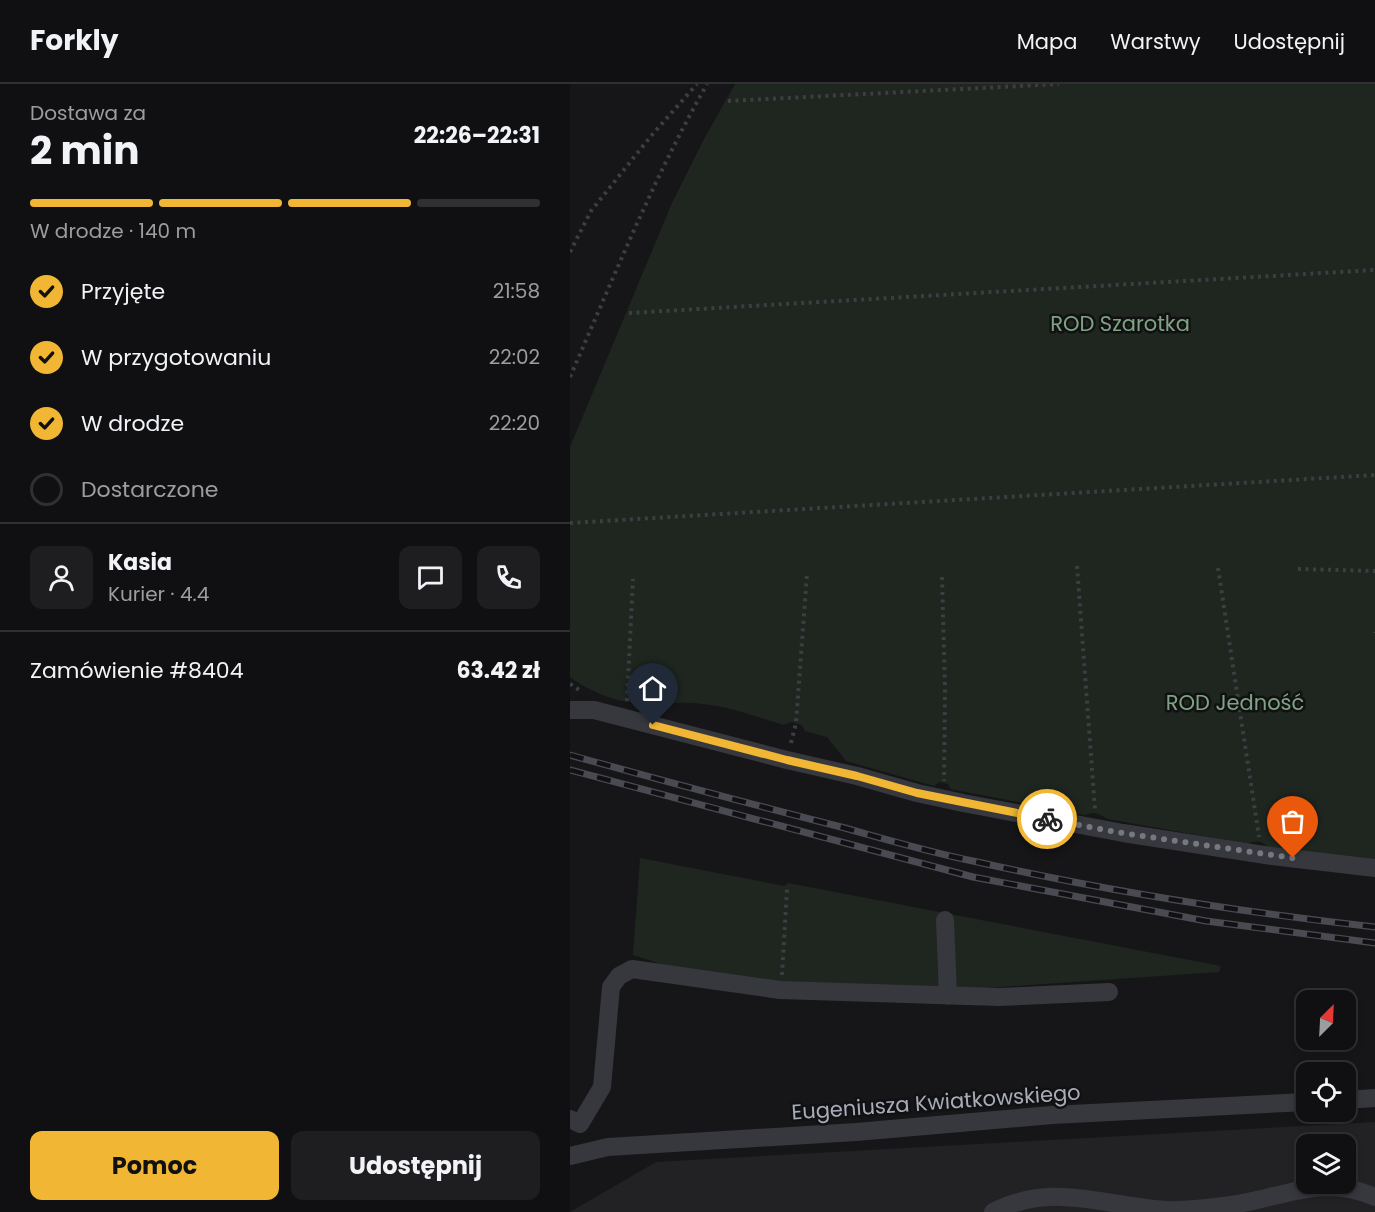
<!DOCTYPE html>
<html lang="pl">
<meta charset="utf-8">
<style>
:root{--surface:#101012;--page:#1e1e20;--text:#f1f3f6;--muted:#9c9d9f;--line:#303032;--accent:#f1b734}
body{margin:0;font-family:Poppins,sans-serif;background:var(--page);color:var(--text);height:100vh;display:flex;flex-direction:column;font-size:22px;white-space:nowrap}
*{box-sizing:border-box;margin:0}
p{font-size:20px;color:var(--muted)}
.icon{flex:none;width:33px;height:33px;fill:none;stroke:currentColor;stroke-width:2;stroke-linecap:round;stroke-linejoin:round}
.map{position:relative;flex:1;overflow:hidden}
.sheet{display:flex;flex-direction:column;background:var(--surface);width:570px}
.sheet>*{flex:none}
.needle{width:39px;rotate:24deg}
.fabs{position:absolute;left:726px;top:906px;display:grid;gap:12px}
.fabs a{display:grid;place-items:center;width:60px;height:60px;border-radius:12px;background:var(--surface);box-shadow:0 3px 9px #0003,0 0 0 2px var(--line);font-size:30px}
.pin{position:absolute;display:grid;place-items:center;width:51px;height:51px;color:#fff;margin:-62px -26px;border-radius:50% 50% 50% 0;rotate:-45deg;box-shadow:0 0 6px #0007}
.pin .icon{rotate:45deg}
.courier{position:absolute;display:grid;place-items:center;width:60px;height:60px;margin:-30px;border:4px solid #f1b734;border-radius:50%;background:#fff;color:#222;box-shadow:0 2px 8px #0007}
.headline em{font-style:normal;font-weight:700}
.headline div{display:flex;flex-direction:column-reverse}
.headline{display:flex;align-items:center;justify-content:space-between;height:102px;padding:0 30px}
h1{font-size:39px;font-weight:700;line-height:45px}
.bar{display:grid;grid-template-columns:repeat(4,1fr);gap:9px 6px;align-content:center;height:72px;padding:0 30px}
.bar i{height:8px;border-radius:4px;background:var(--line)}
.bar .selected{background:var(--accent)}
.bar p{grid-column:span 4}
.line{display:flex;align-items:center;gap:15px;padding:0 30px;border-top:2px solid var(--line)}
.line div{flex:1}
.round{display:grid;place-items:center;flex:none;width:63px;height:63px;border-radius:12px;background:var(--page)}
ol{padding:0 30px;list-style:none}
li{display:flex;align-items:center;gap:18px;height:66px}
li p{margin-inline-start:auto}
li .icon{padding:6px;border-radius:50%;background:var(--accent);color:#111;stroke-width:4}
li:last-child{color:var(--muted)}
li i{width:33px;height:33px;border:3px solid var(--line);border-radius:50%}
.action{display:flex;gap:12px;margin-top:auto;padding:12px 30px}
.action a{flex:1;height:69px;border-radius:12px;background:var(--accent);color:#111;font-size:24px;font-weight:700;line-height:69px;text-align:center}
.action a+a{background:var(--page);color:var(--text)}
header{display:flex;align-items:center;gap:36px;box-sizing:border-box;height:84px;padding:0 30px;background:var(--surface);border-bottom:2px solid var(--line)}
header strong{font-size:28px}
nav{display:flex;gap:33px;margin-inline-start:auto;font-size:21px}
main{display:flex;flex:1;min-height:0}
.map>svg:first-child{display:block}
.built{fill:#222225;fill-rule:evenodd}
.green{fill:#1e261f}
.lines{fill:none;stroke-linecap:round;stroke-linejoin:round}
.path{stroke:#3d3e44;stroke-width:4;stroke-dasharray:3 4.5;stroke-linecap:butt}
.minor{stroke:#37383d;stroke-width:18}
.rail-casing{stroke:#4a4b52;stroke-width:7}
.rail{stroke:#111113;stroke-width:4.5;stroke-dasharray:14;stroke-linecap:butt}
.done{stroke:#757880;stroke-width:6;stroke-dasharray:0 10.8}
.route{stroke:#f1b734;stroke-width:8}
.labels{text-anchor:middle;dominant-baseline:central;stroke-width:5;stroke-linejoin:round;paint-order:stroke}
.park-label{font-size:21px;fill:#7fa382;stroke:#111113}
.street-label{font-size:21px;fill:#a8acb8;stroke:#111113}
</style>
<header>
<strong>Forkly</strong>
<nav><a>Mapa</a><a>Warstwy</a><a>Udostępnij</a></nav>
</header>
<main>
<section class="sheet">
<div class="headline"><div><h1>2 min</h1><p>Dostawa za</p></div><em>22:26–22:31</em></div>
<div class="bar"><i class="selected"></i><i class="selected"></i><i class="selected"></i><i></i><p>W drodze · 140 m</p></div>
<ol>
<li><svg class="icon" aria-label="check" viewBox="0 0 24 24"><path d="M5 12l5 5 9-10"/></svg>Przyjęte<p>21:58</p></li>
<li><svg class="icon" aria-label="check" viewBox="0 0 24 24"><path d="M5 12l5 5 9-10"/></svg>W przygotowaniu<p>22:02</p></li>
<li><svg class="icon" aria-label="check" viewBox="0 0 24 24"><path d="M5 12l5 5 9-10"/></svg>W drodze<p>22:20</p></li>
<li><i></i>Dostarczone</li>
</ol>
<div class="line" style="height:108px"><a class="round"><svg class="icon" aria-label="person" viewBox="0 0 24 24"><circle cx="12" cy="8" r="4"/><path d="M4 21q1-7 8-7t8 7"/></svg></a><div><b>Kasia</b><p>Kurier · 4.4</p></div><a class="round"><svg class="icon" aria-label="chat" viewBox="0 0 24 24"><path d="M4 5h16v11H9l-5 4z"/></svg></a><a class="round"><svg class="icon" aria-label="phone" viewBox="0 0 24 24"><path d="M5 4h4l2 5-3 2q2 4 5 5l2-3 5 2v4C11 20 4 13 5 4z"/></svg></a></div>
<div class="line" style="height:78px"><div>Zamówienie #8404</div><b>63.42 zł</b></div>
<div class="action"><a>Pomoc</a><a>Udostępnij</a></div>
</section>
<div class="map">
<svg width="805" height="1128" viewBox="0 0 805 1128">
<rect width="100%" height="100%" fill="#161618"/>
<path class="built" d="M805,1038V1128H0L86,1078ZM736,1060H776V1100H736Z"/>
<path class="green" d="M165,0H805V776L698,763C692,757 686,756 678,760L537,735C529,729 523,728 515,731L380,705L378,700L369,698L364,702L276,677L257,653L235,647L232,641L221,638L214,641C187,633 161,623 133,620C115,617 96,620 78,620C51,620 21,609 0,593V363L102,119L134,55Z
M70,774L214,802L218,799L651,882L649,888L388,906L211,898L100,883L63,871Z"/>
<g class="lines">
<path class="path" d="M158,17L489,0
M0,168L21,127L81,52L127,0
M59,229L805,186
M0,293C43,195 84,93 137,0
M0,439L805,391
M507,482L525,726
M648,484L689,753
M728,485L805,487
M372,493L375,604L374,697
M805,548V549
M0,600L11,607
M57,617L63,495
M221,659L226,639L237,490
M212,891L217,805"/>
<path class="minor" d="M0,626H24L217,676L287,692L347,709L393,719L553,749L702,772L805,784
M375,836L378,912
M776,1016L805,1014
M0,1035L10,1040L32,1003L41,903L49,892L62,885L210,906L429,913L539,908
M0,1072L38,1063L286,1048L482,1031L736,1018
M423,1128C479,1099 526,1119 584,1125C605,1128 631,1125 653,1122C708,1117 748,1088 805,1113"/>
<g class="rail-casing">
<path id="rail" d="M0,671C90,696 181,720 271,743C315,755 359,768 403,777C536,807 670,828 805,843
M0,686L403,793L636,837L805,859"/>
</g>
<use href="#rail" class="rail"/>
</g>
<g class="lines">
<path class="done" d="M477,735L552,749L723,774"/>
<path class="route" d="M83,641L217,676L287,692L347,709L477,735"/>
</g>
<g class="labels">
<g class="park-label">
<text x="550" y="239">ROD Szarotka</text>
<text x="665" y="618">ROD Jedność</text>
</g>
<g class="street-label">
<text transform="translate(366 1018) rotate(-4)">Eugeniusza Kwiatkowskiego</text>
</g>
</g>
</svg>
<div class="fabs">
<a><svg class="needle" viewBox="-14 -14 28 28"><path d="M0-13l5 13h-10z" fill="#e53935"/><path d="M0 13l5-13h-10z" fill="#9c9d9f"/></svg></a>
<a><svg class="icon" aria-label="locate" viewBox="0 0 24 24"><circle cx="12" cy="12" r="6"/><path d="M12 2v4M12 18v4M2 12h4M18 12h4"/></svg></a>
<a><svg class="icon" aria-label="layers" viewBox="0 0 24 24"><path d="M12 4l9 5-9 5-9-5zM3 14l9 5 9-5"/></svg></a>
</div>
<div class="pin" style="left:723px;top:774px;background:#ea580c"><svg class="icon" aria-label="bag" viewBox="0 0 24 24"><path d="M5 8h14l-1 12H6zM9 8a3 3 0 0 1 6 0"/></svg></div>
<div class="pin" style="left:83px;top:641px;background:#1f2937"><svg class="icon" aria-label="home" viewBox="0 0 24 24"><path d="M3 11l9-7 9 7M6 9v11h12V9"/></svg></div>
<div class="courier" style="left:477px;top:735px"><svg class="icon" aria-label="bike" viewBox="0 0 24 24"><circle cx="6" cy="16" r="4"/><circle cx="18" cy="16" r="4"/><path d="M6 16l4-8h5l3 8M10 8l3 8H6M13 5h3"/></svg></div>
</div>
</main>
